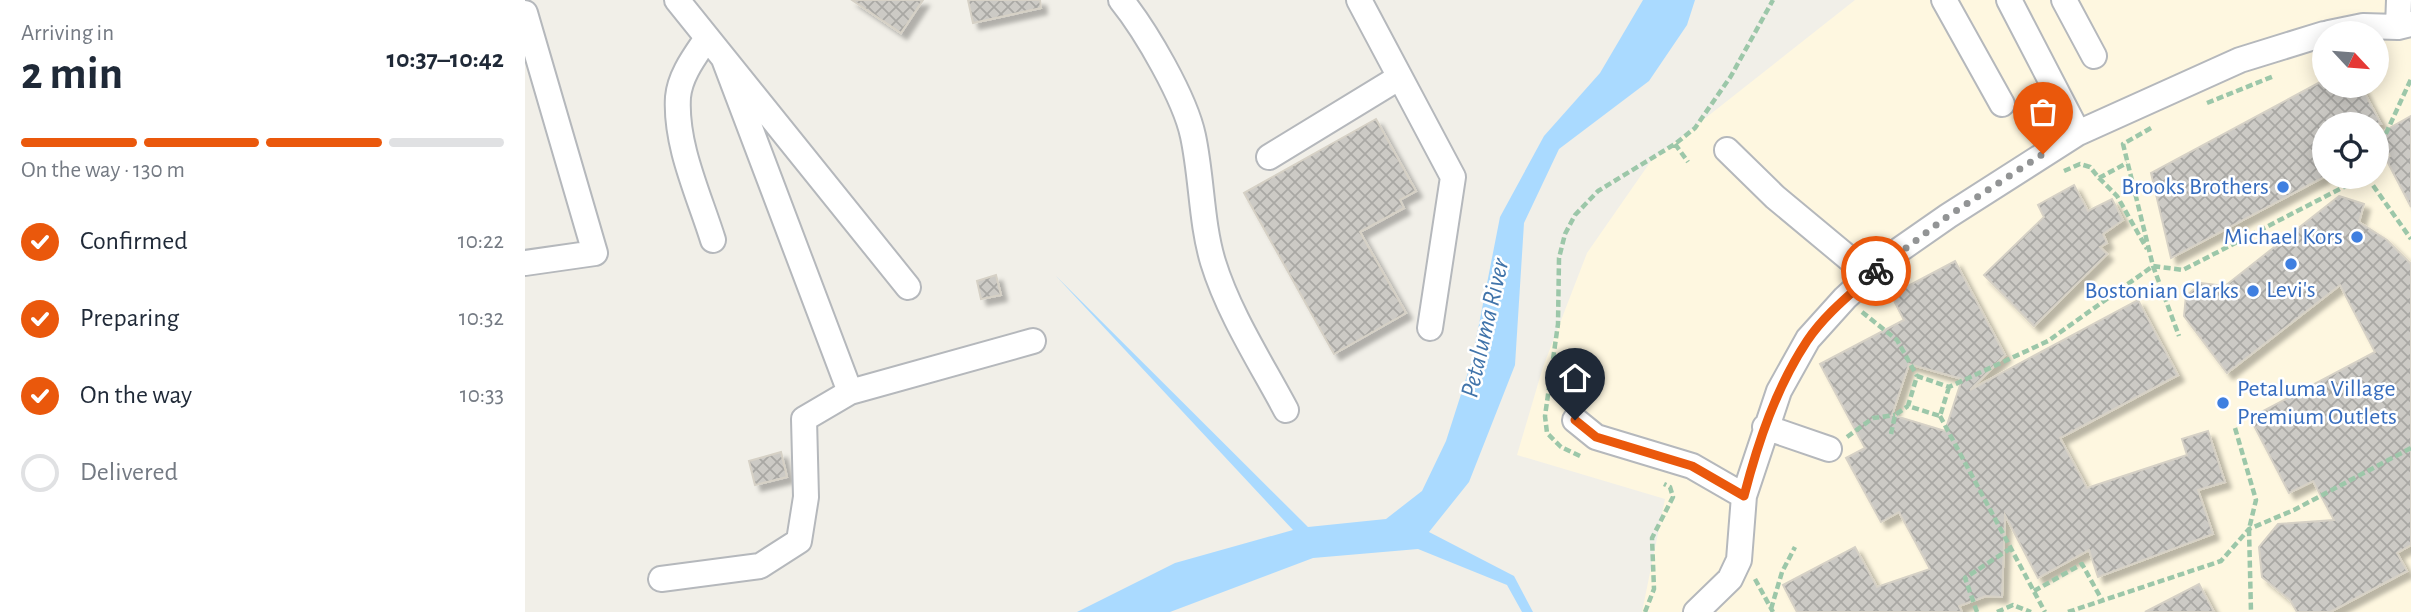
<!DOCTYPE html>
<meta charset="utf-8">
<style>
:root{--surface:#fff;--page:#f2f2f3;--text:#1f2937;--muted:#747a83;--line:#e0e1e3;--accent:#ea580c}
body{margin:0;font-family:"Alegreya Sans",sans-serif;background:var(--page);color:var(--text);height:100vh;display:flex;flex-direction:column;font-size:26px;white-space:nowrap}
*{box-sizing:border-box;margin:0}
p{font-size:23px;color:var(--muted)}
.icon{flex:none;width:38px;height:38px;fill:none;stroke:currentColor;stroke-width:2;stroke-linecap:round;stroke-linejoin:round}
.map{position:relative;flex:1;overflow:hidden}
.sheet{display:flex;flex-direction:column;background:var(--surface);width:525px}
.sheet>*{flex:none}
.needle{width:46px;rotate:116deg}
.buttons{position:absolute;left:1787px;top:21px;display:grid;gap:14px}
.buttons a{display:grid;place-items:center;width:77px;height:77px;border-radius:50%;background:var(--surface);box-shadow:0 4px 18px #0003;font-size:35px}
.pin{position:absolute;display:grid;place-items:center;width:60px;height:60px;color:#fff;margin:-72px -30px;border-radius:50% 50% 50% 0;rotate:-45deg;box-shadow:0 0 7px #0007}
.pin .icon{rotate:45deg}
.courier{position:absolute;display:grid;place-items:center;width:70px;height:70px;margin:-35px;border:5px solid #ea580c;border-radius:50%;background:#fff;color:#222;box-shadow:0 2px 9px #0007}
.overview em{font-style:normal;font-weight:600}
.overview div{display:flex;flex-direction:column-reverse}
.overview{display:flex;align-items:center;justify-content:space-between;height:119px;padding:0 21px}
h1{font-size:46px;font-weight:600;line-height:52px}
.bar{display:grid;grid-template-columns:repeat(4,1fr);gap:10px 7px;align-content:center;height:84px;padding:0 21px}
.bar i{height:9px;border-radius:5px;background:var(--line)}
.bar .selected{background:var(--accent)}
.bar p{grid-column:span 4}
ol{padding:0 21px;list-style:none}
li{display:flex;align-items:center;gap:21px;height:77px}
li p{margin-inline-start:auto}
li .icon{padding:7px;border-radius:50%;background:var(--accent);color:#fff;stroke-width:4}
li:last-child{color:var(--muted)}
li i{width:38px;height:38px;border:4px solid var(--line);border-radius:50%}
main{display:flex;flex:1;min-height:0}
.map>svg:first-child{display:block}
.commercial{fill:#fef7e0;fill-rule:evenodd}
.water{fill:#aadaff}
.building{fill:url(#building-cross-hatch);stroke:#d6d1c6;stroke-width:2;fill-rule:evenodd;filter:url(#shadow)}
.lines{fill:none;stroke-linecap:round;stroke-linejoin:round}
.minor-casing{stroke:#b5b8bc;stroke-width:28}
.path{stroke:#9cc7a9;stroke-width:4.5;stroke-dasharray:7 3.5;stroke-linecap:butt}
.minor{stroke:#fff;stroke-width:24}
.done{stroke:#929495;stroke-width:7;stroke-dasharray:0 12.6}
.route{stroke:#ea580c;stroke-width:9}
.shop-dot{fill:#3f7fe0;stroke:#fff;stroke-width:2.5}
.labels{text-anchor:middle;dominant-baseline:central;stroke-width:5;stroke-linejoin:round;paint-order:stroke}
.shop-label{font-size:24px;fill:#366cbe;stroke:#fff;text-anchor:end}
.water-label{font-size:26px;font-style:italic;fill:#4174aa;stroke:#fff}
</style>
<main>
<section class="sheet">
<div class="overview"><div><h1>2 min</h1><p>Arriving in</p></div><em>10:37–10:42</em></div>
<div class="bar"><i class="selected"></i><i class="selected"></i><i class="selected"></i><i></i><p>On the way · 130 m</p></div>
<ol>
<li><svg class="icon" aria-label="check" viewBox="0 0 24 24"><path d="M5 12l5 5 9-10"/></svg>Confirmed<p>10:22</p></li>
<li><svg class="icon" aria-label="check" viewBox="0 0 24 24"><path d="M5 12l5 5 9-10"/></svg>Preparing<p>10:32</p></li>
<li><svg class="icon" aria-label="check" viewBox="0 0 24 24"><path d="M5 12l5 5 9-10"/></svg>On the way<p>10:33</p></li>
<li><i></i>Delivered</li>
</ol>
</section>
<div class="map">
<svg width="1886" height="612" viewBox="0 0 1886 612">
<defs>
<pattern id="building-cross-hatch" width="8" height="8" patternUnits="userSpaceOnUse" patternTransform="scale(1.75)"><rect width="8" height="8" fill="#cccac5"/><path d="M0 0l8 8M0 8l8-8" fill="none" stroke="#a9a8a4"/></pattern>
<filter id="shadow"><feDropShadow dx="6" dy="6" stdDeviation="2" flood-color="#0004"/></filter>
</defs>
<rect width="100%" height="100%" fill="#f1efe8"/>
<path class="commercial" d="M1330,0H1886V612H1117L1140,499L992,455L1018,367L1062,253L1126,161ZM1799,33H1852V86H1799ZM1799,124H1852V177H1799Z"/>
<path class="water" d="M1118,0H1170L1162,25L1124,81L1034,149L999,223L990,365L944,482L904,532L989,576L1008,612H997L982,585L893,549L788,558L645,612H552L650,563L768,530L531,276L783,527L861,519L897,491L921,441L947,360L975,217L1019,136L1075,73Z"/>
<path class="building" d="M327,0H398L376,33Z
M443,0H515L516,8L448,23Z
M1799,80V86H1836L1856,124H1799V177L1646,258L1626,173Z
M1886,116V207L1861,159L1865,156L1852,135Z
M851,119L891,191L875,200L879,208L835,232L881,313L809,354L719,193Z
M1549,185L1563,211L1587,199L1598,220L1578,234L1582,243L1575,247L1582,254L1509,326L1459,275L1519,217L1513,205Z
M1814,196L1839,204L1834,222L1862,240L1886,264V545L1872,553L1882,571L1805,612H1772L1765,600L1737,577L1734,547L1753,524L1809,520L1788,481L1764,493L1725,418L1850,352L1815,285L1702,373L1659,316L1661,296L1676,283L1700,286Z
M1430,261L1480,355L1445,390L1613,300L1653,375L1535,438L1562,488L1662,455L1657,439L1683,431L1700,482L1673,490L1688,534L1573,577L1564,550L1513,578L1480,515L1477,597L1461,596L1434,606L1437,612H1272L1258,585L1330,547L1352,587L1405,569L1374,512L1356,522L1321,458L1340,448L1295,364L1379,320L1366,295ZM1384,364L1437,379L1420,431L1367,415Z
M471,275L476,295L456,299L452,281Z
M256,452L262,477L230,485L224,461Z
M1674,584L1689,612H1620Z"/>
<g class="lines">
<g class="minor-casing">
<path id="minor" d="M152,0L383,287
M596,0C621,31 660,98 668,136C677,178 676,222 688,262C704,314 736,363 761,410
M834,0L928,177L905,328
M1419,0L1477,104
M1484,0L1553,133
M1539,0L1569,56
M0,13L70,253L0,263
M1873,27L1874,0
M1804,33L1838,26L1873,27L1886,24
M182,38C170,56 155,75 153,97C150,145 174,195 188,240
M199,59L325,392L508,341
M1202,150L1250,197L1345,276
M744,157L875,77
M1050,420L1071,437L1167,466L1219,496
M1240,427L1304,449
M136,579L235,566L274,541L281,497L279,419L325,392
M1171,612L1205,579L1214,560L1219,496L1254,391L1283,339L1320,298L1367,255L1423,216L1553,133L1715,60L1799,34"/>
</g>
<path class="path" d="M1682,103L1749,76
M1499,112L1502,126
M1626,128L1598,144L1628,266L1654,336
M1150,144L1163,162
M1852,153L1886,79
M1539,171L1555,164L1565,167L1574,178L1602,163
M1842,177L1886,239
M1574,178L1592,196L1622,249
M1337,312L1372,340L1392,376
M1424,387L1415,416L1383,406L1392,376L1424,387L1523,341L1628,266L1658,270L1838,177
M1415,416L1520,612
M1710,428L1731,500L1724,529L1726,612
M1366,434L1370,415L1383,406
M1322,437L1348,418L1370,415
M1055,456L1036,447L1022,433L1020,416L1033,324L1034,258L1040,234L1050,215L1073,191L1150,144L1170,128L1206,76L1248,0
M1230,579L1248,612
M1509,591L1557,564L1577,600
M1246,609L1257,572L1270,547
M1120,612L1129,589L1127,538L1148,497L1145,487L1139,484
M1452,612L1440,578L1486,548
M1472,612L1488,605L1506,612
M1543,612L1696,561L1724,529L1769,510L1886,448"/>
<use href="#minor" class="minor"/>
</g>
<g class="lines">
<path class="done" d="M1351,271L1423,216L1518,154"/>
<path class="route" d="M1050,420L1071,437L1167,466L1219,496C1233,442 1251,388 1282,341C1300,314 1327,293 1351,271"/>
</g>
<g class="shop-dot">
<circle cx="1758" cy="187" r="7"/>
<circle cx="1832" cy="237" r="7"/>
<circle cx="1766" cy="264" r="7"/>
<circle cx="1728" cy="291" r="7"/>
<circle cx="1698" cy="403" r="7"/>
</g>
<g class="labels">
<g class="shop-label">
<text x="1744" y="187">Brooks Brothers</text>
<text x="1818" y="237">Michael Kors</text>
<text x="1766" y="290" text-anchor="middle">Levi's</text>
<text x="1714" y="291">Bostonian Clarks</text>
<text x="1712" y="389" text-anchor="start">Petaluma Village<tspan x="1712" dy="28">Premium Outlets</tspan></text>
</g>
<g class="water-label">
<text transform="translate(960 328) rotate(-77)">Petaluma River</text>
</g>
</g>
</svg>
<div class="buttons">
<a><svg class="needle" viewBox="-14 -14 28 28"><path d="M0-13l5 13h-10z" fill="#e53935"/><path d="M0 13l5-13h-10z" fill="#747a83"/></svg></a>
<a><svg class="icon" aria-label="locate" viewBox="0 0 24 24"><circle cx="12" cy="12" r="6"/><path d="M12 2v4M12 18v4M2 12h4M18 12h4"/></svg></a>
</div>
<div class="pin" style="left:1518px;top:154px;background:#ea580c"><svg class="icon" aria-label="bag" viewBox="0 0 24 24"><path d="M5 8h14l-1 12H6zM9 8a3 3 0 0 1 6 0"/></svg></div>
<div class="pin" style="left:1050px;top:420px;background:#1f2937"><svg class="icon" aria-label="home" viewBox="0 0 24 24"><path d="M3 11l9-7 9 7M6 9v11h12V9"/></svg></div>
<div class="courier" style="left:1351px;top:271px"><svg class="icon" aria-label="bike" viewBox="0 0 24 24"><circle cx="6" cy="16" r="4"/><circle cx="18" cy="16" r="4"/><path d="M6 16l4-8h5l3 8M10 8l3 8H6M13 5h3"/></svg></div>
</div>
</main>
